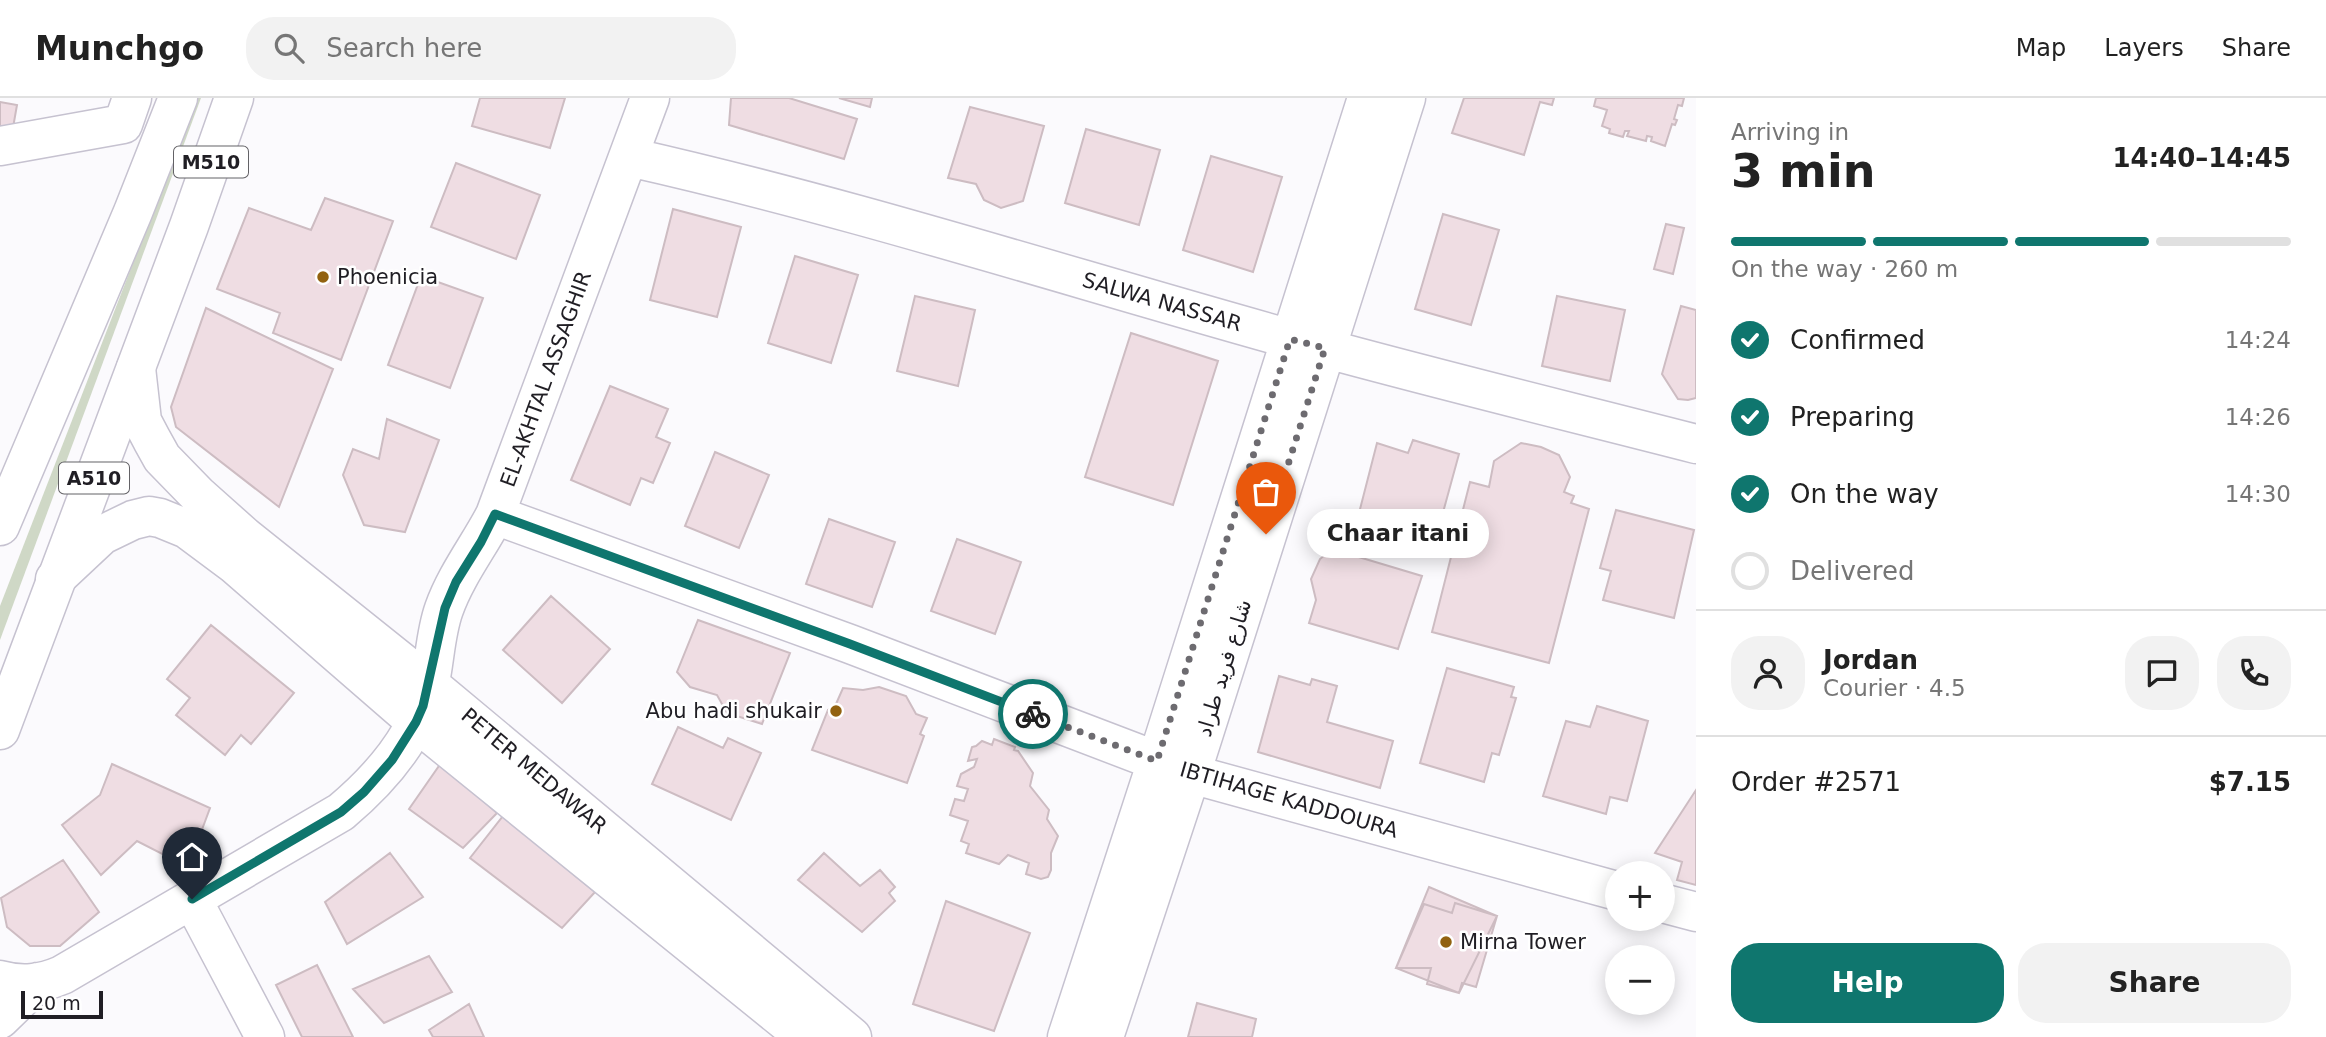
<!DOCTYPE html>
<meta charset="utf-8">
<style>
:root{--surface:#fff;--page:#f2f2f2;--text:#222;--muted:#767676;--line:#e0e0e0;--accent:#0f766e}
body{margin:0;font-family:"DejaVu Sans","Noto Sans Arabic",sans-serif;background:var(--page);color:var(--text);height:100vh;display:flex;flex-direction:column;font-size:26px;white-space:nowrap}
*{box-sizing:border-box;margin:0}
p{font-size:23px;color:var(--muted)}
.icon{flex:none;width:38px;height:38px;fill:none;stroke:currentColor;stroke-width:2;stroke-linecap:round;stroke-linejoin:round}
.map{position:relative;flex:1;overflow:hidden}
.sheet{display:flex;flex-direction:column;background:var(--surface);width:630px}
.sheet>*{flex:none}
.fabs{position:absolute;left:1605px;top:763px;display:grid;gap:14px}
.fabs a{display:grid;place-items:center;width:70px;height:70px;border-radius:50%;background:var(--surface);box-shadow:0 4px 18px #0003;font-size:35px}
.scale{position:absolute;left:21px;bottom:18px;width:82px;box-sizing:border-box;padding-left:7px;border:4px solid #201e24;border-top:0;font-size:19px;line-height:24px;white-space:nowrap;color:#201e24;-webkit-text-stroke:5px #fff;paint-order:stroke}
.pin{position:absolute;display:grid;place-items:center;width:60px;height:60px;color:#fff;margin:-72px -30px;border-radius:50% 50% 50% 0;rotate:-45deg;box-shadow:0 0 7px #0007}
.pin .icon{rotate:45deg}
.courier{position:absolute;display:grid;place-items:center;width:70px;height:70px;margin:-35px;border:5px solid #0f766e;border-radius:50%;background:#fff;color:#222;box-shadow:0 2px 9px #0007}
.bubble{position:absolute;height:49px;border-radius:24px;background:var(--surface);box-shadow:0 4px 18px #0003;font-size:23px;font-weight:800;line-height:49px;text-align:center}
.head em{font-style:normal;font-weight:800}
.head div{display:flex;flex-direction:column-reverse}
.head{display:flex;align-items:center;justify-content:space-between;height:119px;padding:0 35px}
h1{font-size:46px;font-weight:800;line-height:52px}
.bar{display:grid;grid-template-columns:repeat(4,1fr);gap:10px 7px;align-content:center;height:84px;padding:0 35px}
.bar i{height:9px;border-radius:5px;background:var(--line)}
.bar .active{background:var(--accent)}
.bar p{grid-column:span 4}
.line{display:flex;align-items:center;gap:18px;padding:0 35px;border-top:2px solid var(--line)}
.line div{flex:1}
.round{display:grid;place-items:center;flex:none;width:74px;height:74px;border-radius:28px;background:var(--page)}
ol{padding:0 35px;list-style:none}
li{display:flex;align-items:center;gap:21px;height:77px}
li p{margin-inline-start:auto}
li .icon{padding:7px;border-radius:50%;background:var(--accent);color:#fff;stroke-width:4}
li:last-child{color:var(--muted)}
li i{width:38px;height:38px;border:4px solid var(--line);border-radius:50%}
.action{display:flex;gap:14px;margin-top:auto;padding:14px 35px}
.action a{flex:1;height:80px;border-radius:28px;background:var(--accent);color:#fff;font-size:28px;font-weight:800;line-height:80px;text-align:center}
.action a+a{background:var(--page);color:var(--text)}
header{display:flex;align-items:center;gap:42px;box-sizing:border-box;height:98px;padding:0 35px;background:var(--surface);border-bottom:2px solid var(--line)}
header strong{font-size:33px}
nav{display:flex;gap:38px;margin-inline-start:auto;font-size:24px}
.search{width:490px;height:63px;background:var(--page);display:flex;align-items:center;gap:18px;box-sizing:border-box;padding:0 24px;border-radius:28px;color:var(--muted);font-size:26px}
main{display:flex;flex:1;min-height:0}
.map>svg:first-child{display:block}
.green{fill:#cfd8c6}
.building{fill:#efdde3;stroke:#cdbcc2;stroke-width:2}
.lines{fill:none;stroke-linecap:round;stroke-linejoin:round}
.minor-casing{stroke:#c6c2d0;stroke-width:41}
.highway-casing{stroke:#c6c2d0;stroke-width:41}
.minor{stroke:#fff;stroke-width:38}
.highway{stroke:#fff;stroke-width:38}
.done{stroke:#6d6b70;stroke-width:7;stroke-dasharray:0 12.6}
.route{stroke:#0f766e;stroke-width:9}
.poi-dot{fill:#926210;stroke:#fff;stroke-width:2.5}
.labels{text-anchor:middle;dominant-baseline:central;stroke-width:5;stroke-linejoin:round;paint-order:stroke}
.shield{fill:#fff;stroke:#636266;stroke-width:2}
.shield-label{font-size:19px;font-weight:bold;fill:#201e24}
.poi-label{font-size:21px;fill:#201e24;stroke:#fff;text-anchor:start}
.street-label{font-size:21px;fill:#201e24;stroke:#fff}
</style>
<header>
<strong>Munchgo</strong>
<div class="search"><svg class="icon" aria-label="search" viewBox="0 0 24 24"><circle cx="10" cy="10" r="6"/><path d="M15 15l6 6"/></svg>Search here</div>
<nav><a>Map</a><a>Layers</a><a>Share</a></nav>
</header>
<main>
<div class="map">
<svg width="1696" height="939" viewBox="0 0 1696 939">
<rect width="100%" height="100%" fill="#fbfafd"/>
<path class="green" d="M197,0H201L0,542V508Z"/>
<path class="building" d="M480,0H565L550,50L472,28Z
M731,0H789L857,21L844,61L729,27Z
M839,0H872L870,9Z
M1464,0H1554L1552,7L1540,4L1524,57L1452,35Z
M1596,0H1684L1682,8L1678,7L1674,21L1677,22L1675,27L1672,26L1665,48L1651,43L1652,39L1647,38L1646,43L1627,38L1629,33H1625L1623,39L1609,35L1610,31L1602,28L1607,12L1594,8Z
M0,4L17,7L11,41L0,39Z
M970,9L1044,28L1023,103L1001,110L984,102L976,86L948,80Z
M1086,31L1160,52L1139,127L1065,105Z
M1211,58L1282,79L1253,174L1183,152Z
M456,65L540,97L516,161L431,129Z
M325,100L393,123L341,262L273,235L280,215L217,191L249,110L311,132Z
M673,111L741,129L717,219L650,202Z
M1443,116L1499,132L1471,227L1415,211Z
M1666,126L1684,130L1673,176L1654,171Z
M795,158L858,177L831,265L768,245Z
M421,178L483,200L450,290L388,267Z
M915,198L975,212L958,288L897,273Z
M1557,198L1625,212L1610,283L1542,268Z
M1681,208L1696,212V300L1688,302L1678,301L1662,276Z
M206,210L333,271L279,409L176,329L171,309Z
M1131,235L1218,263L1173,407L1085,379Z
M610,288L668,311L656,339L670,345L653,385L641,380L630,407L571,382Z
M387,321L439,342L405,434L364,427L343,377L353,351L379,361Z
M1413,342L1459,356L1436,440L1358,419L1377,345L1408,355Z
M1521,345L1541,349L1559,357L1570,379L1564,394L1574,398L1571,405L1589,411L1549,565L1432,534L1470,384L1489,389L1494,363Z
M715,354L769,377L739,450L685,428Z
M1616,412L1694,432L1674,520L1603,502L1611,473L1600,470Z
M829,421L895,444L872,509L806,486Z
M957,441L1021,464L995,536L931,513Z
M1332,451L1422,478L1398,551L1309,525L1316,502L1311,481L1320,461Z
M551,498L610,551L562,605L503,552Z
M698,522L790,555L762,626L727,615L717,597L690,589L677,574Z
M211,527L294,595L251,646L241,637L225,657L176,617L190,600L167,581Z
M1447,570L1514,589L1511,599L1516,600L1499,657L1492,655L1484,684L1420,665Z
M1279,578L1310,587L1312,581L1337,588L1327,624L1393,643L1380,690L1258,654Z
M879,589L906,598L916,616L927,620L920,636L924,638L907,685L812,652L828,612L836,606L843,590L863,592Z
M1597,608L1648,623L1627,703L1610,699L1606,716L1543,698L1566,623L1590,629Z
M678,629L723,650L728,640L761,655L731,722L652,686Z
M994,641L1015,649L1014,652L1018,653L1033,675L1030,688L1049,712L1047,721L1058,738L1051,755V772L1048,779L1041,781L1026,776L1029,765L1008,757L999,766L966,755L969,746L961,743L968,723L950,717L955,701L964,703L968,691L957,688L961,676L974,669L977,661L968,663L972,649L976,648L982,643L992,647Z
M441,665L497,715L463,750L409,711Z
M112,666L210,710L194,753L174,762L137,743L101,777L62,727L100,697Z
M1696,692V787L1677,782L1682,764L1655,755Z
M503,718L595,794L562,830L470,760Z
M390,755L423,799L347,846L325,804Z
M824,755L860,788L880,772L895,789L889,795L895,803L862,834L798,782Z
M63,762L99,814L60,848H30L7,829L1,800Z
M1429,789L1497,818L1459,895L1396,870Z
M946,803L1030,835L994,933L913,906Z
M1455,805L1497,818L1476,889L1462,885L1459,895L1427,886L1431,870H1396L1424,806L1452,815Z
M429,858L452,894L384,925L353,891Z
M317,867L353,939H302L276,887Z
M1197,905L1256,921L1252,939H1188Z
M469,906L484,939H433L429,932Z"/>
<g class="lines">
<g class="minor-casing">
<path id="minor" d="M0,48L123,26L132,0
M629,59C851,109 1068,179 1287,240C1423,278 1560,311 1696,346
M136,270L142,323L152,342L162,360L198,397L244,438L429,586L852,939
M495,417L850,546L1191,676L1617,793
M55,481L102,437L133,422L149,418L160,420L187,431L234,466L416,624L805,939
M192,801L265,939
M1662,805L1696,814
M0,882C22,888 41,886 62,877L341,714C379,682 417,639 429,589C435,563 435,536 444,511C456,477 479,448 495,417L650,0
M0,921L38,884
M1067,939L1157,663L1367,0
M1104,939L1191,676L1406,0"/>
</g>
<g class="highway-casing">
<path id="highway" d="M0,428L133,114L178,0
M0,632L189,128L234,0"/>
</g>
<use href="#minor" class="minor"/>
<use href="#highway" class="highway"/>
</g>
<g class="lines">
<path class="done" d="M1033,616L1157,663L1290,241L1325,250L1266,436"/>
<path class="route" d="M192,801L341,714L364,694L392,662L416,624L423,608L445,510L456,484L481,444L495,416L850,546L1033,616"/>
</g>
<g class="poi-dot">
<circle cx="323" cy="179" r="7"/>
<circle cx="836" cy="613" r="7"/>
<circle cx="1446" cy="844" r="7"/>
</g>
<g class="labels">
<g class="shield">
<rect x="174" y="48.5" width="74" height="31" rx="5"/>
<rect x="59" y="364.5" width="70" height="31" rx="5"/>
</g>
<g class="shield-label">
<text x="211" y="64">M510</text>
<text x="94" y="380">A510</text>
</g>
<g class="poi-label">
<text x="337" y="179">Phoenicia</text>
<text x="822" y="613" text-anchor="end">Abu hadi shukair</text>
<text x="1460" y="844">Mirna Tower</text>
</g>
<g class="street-label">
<text transform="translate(1162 204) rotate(16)">SALWA NASSAR</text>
<text transform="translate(546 281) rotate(-70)">EL-AKHTAL ASSAGHIR</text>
<text transform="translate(1224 570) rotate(-73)">شارع فريد طراد</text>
<text transform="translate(534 673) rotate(40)">PETER MEDAWAR</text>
<text transform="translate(1289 702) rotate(16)">IBTIHAGE KADDOURA</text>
</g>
</g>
</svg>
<div class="fabs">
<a>+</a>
<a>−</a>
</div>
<div class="scale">20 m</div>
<div class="pin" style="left:1266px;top:436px;background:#ea580c"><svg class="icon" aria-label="bag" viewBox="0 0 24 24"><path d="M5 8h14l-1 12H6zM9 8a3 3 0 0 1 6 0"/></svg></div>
<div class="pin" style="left:192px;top:801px;background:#1f2937"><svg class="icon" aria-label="home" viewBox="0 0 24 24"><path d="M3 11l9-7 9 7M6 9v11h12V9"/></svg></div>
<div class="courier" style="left:1033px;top:616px"><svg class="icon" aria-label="bike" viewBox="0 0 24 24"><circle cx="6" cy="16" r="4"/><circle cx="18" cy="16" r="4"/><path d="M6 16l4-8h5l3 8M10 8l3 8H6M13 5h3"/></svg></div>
<div class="bubble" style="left:1307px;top:411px;width:182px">Chaar itani</div>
</div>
<section class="sheet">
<div class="head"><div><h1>3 min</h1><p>Arriving in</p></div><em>14:40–14:45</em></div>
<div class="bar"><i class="active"></i><i class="active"></i><i class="active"></i><i></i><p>On the way · 260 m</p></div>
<ol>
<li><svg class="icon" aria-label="check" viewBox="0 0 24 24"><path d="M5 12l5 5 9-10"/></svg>Confirmed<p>14:24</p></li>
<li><svg class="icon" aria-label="check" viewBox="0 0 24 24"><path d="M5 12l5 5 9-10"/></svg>Preparing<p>14:26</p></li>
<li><svg class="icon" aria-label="check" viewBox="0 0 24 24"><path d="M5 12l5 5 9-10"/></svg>On the way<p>14:30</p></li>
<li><i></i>Delivered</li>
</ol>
<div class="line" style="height:126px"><a class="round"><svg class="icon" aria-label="person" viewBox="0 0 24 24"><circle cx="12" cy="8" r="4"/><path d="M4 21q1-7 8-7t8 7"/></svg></a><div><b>Jordan</b><p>Courier · 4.5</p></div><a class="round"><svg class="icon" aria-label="chat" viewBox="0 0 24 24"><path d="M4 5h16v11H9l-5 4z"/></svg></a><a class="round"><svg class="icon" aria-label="phone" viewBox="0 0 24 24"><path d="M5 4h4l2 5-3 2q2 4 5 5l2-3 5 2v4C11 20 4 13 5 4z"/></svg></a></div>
<div class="line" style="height:91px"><div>Order #2571</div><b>$7.15</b></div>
<div class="action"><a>Help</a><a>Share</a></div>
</section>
</main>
